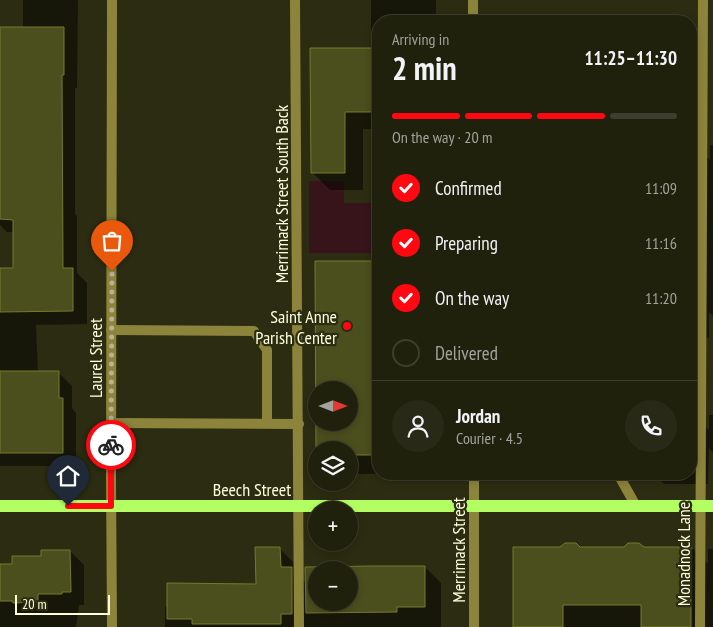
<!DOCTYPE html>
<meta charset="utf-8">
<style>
:root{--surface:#20210d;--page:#282916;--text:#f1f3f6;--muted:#a2a39d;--line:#3d3e2e;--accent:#ff0812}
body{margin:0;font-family:"PT Sans Narrow",sans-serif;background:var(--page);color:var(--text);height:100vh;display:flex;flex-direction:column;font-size:19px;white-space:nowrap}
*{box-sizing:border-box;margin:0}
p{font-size:16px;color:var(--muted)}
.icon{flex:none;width:28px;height:28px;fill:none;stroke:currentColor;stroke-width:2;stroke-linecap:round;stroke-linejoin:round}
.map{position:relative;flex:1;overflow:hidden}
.side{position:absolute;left:372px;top:15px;width:325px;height:465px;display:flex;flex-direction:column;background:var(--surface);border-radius:20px;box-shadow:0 2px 8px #0003,0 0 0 1px var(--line)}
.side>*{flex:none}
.needle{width:32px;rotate:90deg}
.buttons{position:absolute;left:308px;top:381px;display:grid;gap:10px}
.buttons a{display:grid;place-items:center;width:50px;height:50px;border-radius:50%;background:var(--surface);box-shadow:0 2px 8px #0003,0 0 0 1px var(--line);font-size:25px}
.scale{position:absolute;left:15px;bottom:12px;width:95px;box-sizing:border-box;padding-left:5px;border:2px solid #fffedc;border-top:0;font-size:14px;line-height:18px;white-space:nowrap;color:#fffedc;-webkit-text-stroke:4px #2b2c11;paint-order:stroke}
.pin{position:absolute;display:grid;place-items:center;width:42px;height:42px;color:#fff;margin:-51px -21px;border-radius:50% 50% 50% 0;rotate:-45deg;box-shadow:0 0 5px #0007}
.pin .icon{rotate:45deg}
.courier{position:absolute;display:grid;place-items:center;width:50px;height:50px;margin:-25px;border:4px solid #ff0812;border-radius:50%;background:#fff;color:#222;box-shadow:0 1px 6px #0007}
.head em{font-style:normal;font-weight:600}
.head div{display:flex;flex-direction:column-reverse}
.head{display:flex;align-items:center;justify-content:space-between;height:85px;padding:0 20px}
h1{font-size:32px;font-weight:600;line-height:38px}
.bar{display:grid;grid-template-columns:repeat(4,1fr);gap:8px 5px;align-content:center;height:60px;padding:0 20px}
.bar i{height:6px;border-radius:4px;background:var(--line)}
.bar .selected{background:var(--accent)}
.bar p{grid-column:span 4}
.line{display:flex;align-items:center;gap:12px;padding:0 20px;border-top:1px solid var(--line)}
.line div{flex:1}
.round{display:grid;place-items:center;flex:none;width:52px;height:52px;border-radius:26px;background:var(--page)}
ol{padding:0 20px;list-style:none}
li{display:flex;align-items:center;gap:15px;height:55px}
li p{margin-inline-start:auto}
li .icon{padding:5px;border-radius:50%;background:var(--accent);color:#fff;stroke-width:4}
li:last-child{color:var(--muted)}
li i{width:28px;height:28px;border:2px solid var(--line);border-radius:50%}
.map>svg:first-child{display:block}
.green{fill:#36141a}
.shadow{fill:#0007;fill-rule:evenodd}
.building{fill:#4b4e1d;stroke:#767a2e;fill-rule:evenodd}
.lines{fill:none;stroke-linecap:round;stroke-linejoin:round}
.service{stroke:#8c843b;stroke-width:10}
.minor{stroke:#8c843b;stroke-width:10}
.primary{stroke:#b3ff63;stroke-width:12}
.done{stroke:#b5b495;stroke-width:5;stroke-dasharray:0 9}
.route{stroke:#ff0812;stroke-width:6}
.poi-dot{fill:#ff0812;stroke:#2b2c11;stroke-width:2}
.labels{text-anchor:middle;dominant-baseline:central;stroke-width:4.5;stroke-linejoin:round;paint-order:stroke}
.street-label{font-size:18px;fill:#fffedc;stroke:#2b2c11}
.poi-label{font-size:18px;fill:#fffedc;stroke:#2b2c11;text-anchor:end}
</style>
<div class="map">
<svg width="713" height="627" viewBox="0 0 713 627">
<rect width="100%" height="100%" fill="#2b2c11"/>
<path class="green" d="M309,181H344V203H379V253H309Z"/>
<path class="shadow" d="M23,0H78L77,88H75V214L77,216V273L87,283V324L36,325L38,372H58L72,386V408L76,413V466H0V269H14V232H7L0,225V28H23Z
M371,0H436V21H379V129H363V190H330L312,172L371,49Z
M567,14H618L625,21H567Z
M691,109L707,124V157L710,160V145H713V316L709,312V338H695L694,415L709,430V415H713V453L709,448L708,484H664L654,474H691Z
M379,263V474H430H349V450H317L349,422V390H317Z
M280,549L296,565V573L307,584V568L425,567L441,583V627H165V607L257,586ZM316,570H349V602H316Z
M580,549H693L708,564V549H713V627H514Z
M70,551L84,565V605H79L76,627H0V588L13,604V557H43Z"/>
<path class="building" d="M0,27H64V75H62L63,268H73V311L0,312V268H13V220L0,219Z
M310,48H379V112H345V173H311Z
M315,261H379V455H349V450H316V455ZM316,390H349V422H316Z
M0,371H59V398H63V453H0Z
M565,543H576L580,547H624L628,543H639L644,547H691V627H641V605H563V627H513V547H560Z
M255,547H280L281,567H292V614H281V624H192V619H167V583L256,584Z
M41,550H70L71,592H62V594H38V602L13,603V601H0V564H12V556H41Z
M373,566H425V607H397V612L306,613L305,567ZM316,570H349V602H316Z"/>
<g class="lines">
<path class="service" d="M295,0L299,627
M111,330L254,331L267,350V424
M111,423L299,424
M618,474L636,506
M700,627L703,0"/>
<path class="minor" d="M473,0V21
M474,474V627
M112,627L111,476L112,0"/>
<path class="primary" d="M0,506H713"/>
</g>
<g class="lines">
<path class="done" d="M111,445L112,271"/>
<path class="route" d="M68,506H111V445"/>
</g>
<circle class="poi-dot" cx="347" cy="326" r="5"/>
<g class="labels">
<g class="street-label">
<text transform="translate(281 194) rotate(-90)">Merrimack Street South Back</text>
<text transform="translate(95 358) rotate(-90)">Laurel Street</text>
<text x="252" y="489">Beech Street</text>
<text transform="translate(458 550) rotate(-90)">Merrimack Street</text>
<text transform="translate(683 554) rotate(-90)">Monadnock Lane</text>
</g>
<g class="poi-label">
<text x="337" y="316">Saint Anne<tspan x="337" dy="21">Parish Center</tspan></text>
</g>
</g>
</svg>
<div class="buttons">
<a><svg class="needle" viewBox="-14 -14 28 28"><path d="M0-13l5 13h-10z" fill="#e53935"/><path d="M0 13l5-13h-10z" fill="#a2a39d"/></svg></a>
<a><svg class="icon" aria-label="layers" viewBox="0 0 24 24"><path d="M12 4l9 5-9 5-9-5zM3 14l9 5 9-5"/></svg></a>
<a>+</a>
<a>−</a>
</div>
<div class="scale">20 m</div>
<div class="pin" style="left:112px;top:271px;background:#ea580c"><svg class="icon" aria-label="bag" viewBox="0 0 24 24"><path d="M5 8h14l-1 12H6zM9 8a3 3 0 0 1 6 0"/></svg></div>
<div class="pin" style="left:68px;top:506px;background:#1f2937"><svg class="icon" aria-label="home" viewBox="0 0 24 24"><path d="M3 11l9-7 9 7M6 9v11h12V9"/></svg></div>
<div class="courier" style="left:111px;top:445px"><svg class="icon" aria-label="bike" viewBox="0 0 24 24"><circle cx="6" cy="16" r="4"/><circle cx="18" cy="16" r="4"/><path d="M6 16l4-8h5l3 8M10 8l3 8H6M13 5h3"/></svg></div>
<section class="side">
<div class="head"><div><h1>2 min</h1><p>Arriving in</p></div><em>11:25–11:30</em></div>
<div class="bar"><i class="selected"></i><i class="selected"></i><i class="selected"></i><i></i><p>On the way · 20 m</p></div>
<ol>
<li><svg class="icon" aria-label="check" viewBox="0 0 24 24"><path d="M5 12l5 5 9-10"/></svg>Confirmed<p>11:09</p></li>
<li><svg class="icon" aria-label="check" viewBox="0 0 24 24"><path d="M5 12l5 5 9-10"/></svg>Preparing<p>11:16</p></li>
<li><svg class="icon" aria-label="check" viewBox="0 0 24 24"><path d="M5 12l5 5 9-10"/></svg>On the way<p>11:20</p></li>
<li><i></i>Delivered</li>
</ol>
<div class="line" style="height:90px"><a class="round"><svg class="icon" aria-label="person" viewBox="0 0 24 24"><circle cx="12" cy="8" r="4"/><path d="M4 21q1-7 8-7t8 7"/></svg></a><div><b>Jordan</b><p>Courier · 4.5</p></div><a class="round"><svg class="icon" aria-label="phone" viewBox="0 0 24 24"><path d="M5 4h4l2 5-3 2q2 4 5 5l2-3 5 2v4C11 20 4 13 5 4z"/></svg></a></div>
</section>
</div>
